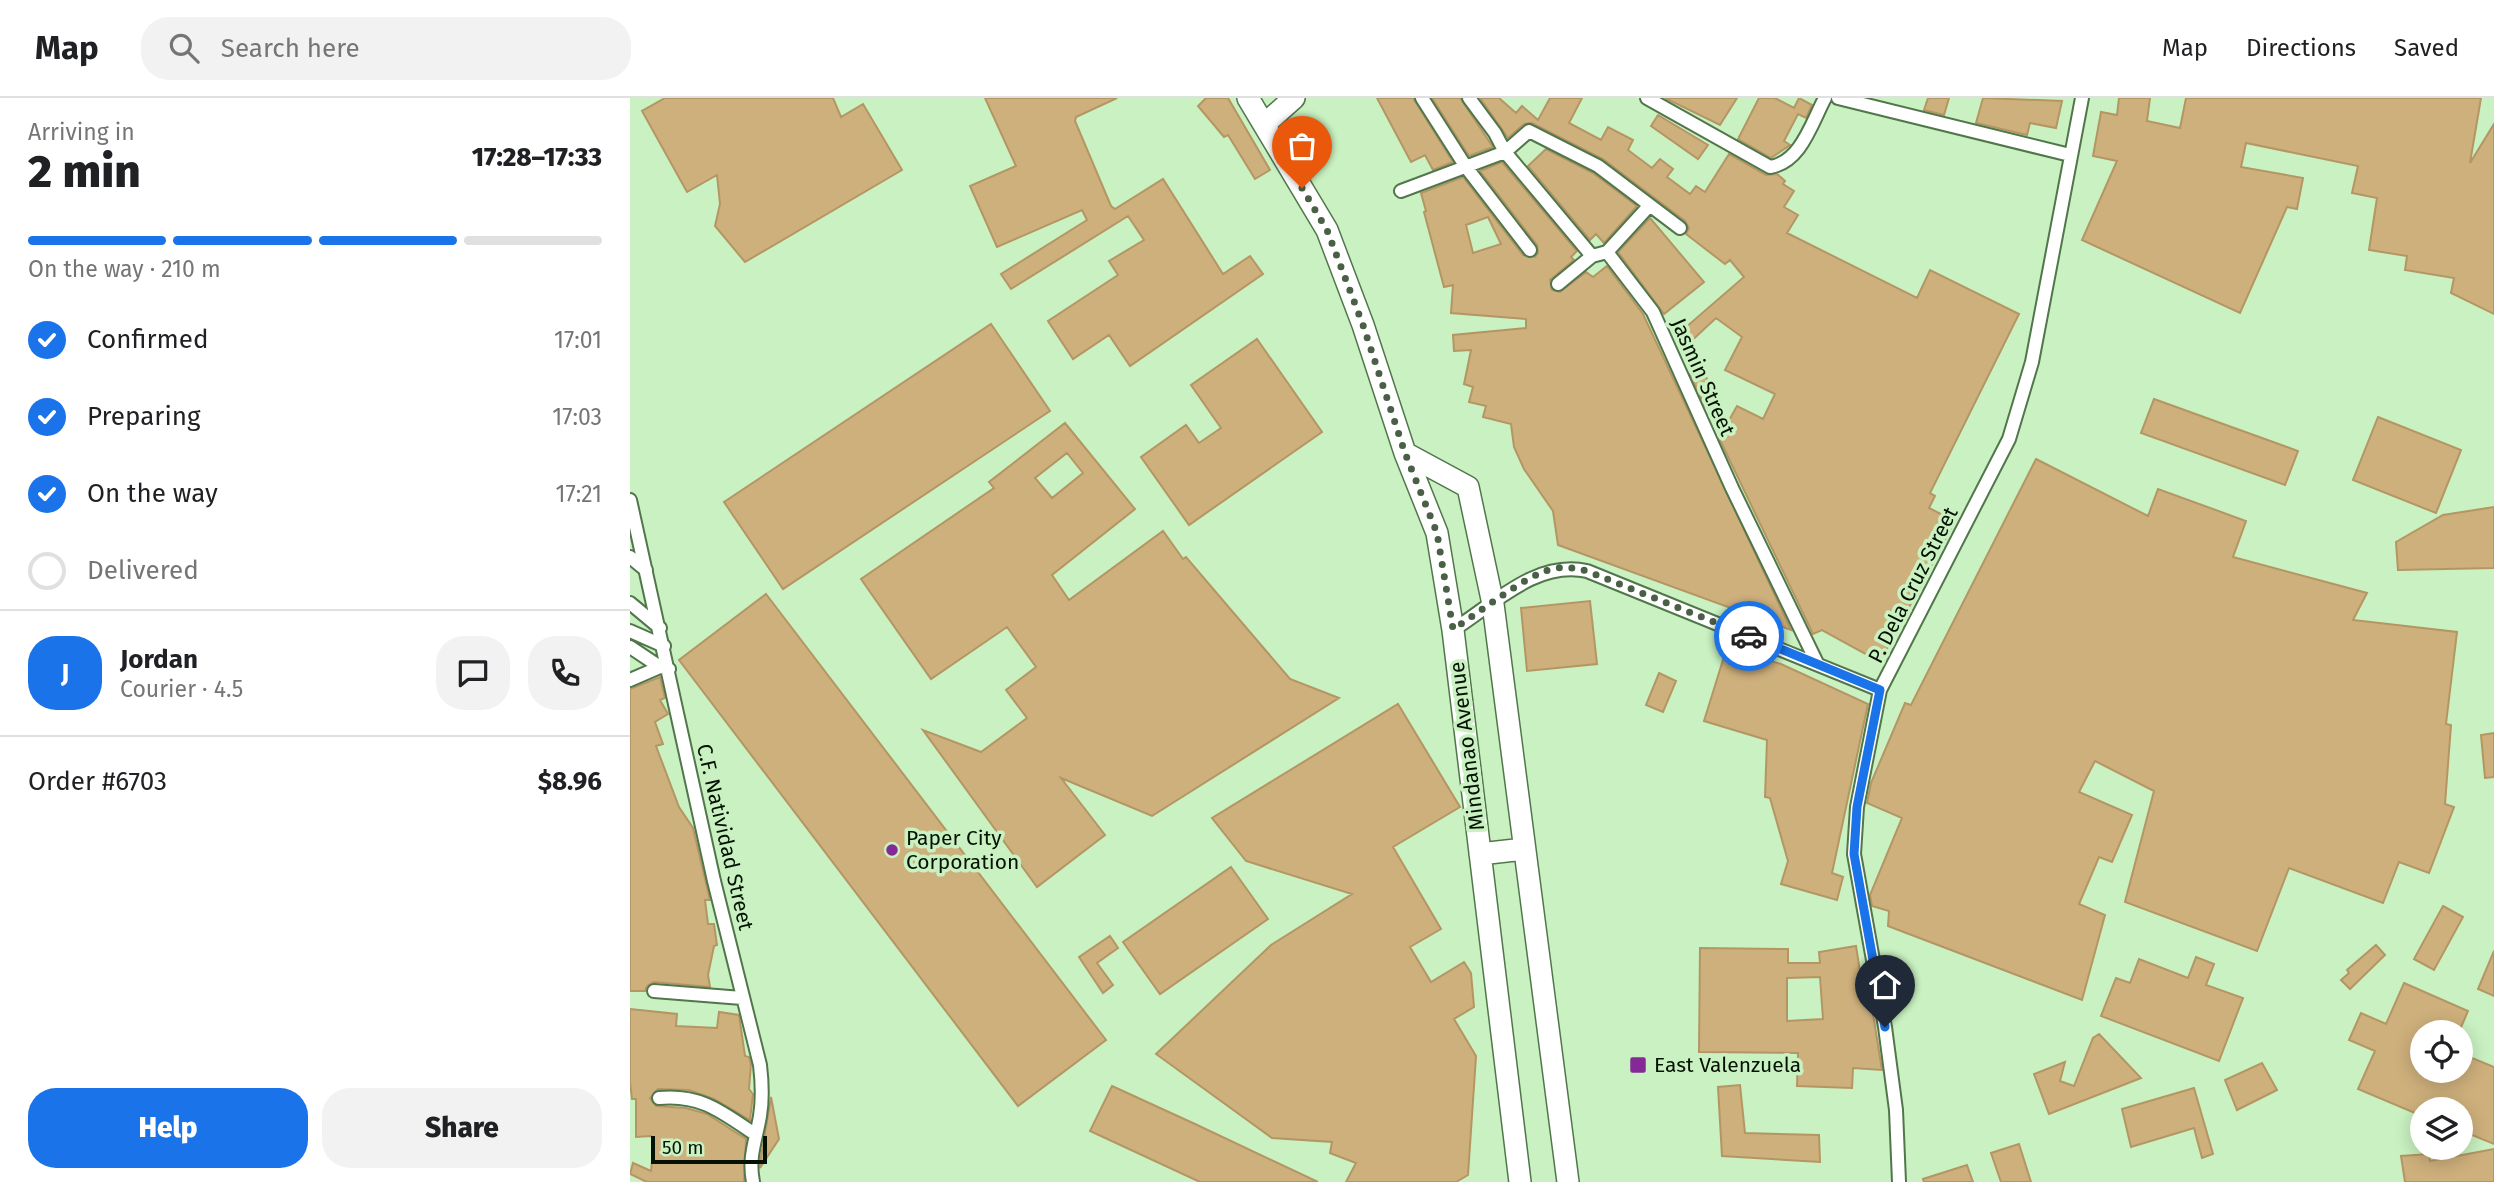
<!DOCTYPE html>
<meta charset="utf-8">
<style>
:root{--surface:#fff;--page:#f2f2f2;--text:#202124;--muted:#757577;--line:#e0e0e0;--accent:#1a73e8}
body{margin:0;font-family:"Fira Sans",sans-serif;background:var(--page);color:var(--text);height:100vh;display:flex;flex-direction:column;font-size:26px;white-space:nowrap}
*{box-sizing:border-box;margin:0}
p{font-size:23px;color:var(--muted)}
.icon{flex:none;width:38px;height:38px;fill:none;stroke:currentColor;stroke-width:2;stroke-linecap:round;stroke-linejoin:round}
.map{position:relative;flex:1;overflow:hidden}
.panel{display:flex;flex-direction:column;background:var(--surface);width:630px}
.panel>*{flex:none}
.buttons{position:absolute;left:1780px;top:922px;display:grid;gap:14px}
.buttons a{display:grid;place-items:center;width:63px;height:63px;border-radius:50%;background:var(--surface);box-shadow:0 4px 18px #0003;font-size:35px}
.scale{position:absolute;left:21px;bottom:18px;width:116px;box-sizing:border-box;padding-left:7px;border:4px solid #041103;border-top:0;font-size:19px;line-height:24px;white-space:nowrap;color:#041103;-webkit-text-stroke:5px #c9f1c1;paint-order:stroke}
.pin{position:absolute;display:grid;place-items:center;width:60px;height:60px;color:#fff;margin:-72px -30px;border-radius:50% 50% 50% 0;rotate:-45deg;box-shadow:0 0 7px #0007}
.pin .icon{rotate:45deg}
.courier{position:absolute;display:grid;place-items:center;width:70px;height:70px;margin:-35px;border:5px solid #1a73e8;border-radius:50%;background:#fff;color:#222;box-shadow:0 2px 9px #0007}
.head em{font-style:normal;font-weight:800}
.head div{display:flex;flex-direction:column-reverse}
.head{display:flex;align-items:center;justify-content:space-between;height:119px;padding:0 28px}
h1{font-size:46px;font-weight:800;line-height:52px}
.bar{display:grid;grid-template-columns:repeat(4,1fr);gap:10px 7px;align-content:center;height:84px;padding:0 28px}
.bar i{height:9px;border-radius:5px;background:var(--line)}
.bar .on{background:var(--accent)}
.bar p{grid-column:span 4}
.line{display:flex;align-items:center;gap:18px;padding:0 28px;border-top:2px solid var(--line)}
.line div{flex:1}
.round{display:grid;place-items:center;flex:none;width:74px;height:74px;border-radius:28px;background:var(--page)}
ol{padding:0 28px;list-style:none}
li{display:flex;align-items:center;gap:21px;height:77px}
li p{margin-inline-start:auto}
li .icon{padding:7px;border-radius:50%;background:var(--accent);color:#fff;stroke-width:4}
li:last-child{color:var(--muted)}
li i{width:38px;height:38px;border:4px solid var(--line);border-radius:50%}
.button{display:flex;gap:14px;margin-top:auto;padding:14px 28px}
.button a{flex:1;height:80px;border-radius:28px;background:var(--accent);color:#fff;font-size:28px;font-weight:800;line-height:80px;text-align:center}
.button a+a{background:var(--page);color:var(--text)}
header{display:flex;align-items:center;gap:42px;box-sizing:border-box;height:98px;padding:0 35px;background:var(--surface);border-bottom:2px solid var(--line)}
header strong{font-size:33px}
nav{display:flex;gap:38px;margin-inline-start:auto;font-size:24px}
.search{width:490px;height:63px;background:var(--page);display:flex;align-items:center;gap:18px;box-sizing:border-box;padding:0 24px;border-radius:28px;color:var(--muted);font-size:26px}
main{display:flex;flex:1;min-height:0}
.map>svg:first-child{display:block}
.building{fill:#ceb07c;stroke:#b49664;stroke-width:2;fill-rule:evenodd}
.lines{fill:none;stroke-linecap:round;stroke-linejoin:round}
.street-casing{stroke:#52764c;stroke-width:16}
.primary-casing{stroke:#52764c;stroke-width:24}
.street{stroke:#fff;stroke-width:12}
.primary{stroke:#fff;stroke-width:21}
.done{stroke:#495f46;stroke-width:7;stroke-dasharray:0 12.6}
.route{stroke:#1a73e8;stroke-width:9}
.poi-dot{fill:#842995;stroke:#c9f1c1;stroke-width:2.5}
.labels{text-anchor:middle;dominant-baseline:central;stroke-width:7;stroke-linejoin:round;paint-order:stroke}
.street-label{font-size:21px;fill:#041103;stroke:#c9f1c1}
.poi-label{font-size:21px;fill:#041103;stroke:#c9f1c1;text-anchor:start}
</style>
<header>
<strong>Map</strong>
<div class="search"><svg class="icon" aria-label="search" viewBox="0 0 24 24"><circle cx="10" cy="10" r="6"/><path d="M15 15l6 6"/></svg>Search here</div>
<nav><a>Map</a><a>Directions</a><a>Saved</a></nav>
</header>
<main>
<section class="panel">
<div class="head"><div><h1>2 min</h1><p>Arriving in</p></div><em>17:28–17:33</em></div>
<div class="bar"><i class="on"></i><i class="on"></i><i class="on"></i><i></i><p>On the way · 210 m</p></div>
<ol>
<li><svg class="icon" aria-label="check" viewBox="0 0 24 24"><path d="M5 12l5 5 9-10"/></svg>Confirmed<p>17:01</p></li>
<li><svg class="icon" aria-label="check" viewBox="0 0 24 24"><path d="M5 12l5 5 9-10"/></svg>Preparing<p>17:03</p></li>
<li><svg class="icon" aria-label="check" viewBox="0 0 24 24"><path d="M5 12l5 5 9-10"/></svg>On the way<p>17:21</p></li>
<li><i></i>Delivered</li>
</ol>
<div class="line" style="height:126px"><b class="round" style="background:var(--accent);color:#fff">J</b><div><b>Jordan</b><p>Courier · 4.5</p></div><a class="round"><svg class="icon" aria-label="chat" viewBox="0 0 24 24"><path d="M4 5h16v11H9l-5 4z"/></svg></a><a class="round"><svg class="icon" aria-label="phone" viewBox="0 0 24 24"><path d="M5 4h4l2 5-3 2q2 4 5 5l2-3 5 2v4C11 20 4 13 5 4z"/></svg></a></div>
<div class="line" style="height:91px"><div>Order #6703</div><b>$8.96</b></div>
<div class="button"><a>Help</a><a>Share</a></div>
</section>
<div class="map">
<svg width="1864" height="1084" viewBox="0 0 1864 1084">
<rect width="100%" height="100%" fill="#c9f1c1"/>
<path class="building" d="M35,0H203L211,19L233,6L272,72L115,164L85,128L90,106L87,77L57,94L12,13Z
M355,0H487L446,19L445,23L481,108L485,111L533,81L593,176L620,158L633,176L500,268L479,237L443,261L418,223L488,177L479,163L514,142L498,118L381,191L371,176L457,122L452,112L367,149L340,88L386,68Z
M576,0H598L640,72L625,81L598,37L594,39L568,8Z
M747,0H783L823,64L803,72L795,57L781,64Z
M802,0H830L863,49L839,58Z
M850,0H869L886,15L892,8L908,22L920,0H952L939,25L971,42L978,29L1003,42L998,52L1022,70L1030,61L1043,71L1037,79L1060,96L1066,88L1075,94L1099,56L1136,77L1147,76L1155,83L1153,86L1164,93L1154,109L1168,117L1157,135L1287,200L1300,172L1389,216L1300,395L1305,398L1299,410L1325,423L1250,564L1192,532L1183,536L1089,340L1107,308L1133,321L1145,296L1095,272L1112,239L1086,220L1057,247L1048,236L1114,179L1100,162L1095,166L1056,136L1059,130L1055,123L973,61L902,25L894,26L878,40Z
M1035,0H1107L1090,27Z
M1129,0H1145L1164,10L1169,0L1182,7L1176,20L1168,16L1154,43L1160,47L1141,60L1108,41Z
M1298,0H1319L1314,17L1294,12Z
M1353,0L1432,3L1426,30L1400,25L1397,37L1346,25Z
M1489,0H1520L1517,23L1550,30L1556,0H1851L1840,65L1864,26V216L1821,195L1824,180L1775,172L1777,158L1739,152L1747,100L1722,95L1728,68L1616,45L1611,69L1673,80L1667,111L1657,109L1610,215L1452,142L1487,63L1463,58L1471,14L1487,17Z
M1028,17L1078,47L1068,61L1021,28Z
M916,51L963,75L1007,108L974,145L966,136L960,142L898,68Z
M872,64L947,153L941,159L944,162L920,182L922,192L930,194L956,174L963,179L977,168L1013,216L1161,532L928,447L923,413L894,371L884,349L881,326L853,319L856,308L839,304L843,289L834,286L841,252L824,253L823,237L896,230V221L821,215L823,187L814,189L794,114L796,113L791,95L833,79L893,157L905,159L908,155L907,147L850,73ZM858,119L871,146L843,155L836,127Z
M1020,120L1074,184L1034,216L988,154Z
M361,226L420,313L153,491L94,404Z
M627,241L692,334L559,427L511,359L556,327L569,345L591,330L561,287Z
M1071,270L1089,302L1075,309L1060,276Z
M1524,301L1668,353L1655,387L1511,335Z
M1748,319L1831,352L1806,415L1723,382Z
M435,325L505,411L422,477L439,502L533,433L553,461L556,459L660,581L709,600L522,718L431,680L475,737L407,789L293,632L351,654L397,620L376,592L406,569L377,529L301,581L231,481L364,390L359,384ZM437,355L453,375L422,400L405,380Z
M1406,361L1518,418L1528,391L1616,423L1603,459L1737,495L1723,522L1827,534L1816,626L1821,627L1815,706L1824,709L1799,775L1769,764L1753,805L1659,770L1627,853L1495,804L1524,693L1465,663L1449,694L1502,717L1482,764L1469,759L1449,806L1475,817L1452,902L1258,828L1259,813L1242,808L1240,797L1272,720L1237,705L1241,685L1275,605L1281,607Z
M1864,409V470L1768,472L1766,444L1813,417Z
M136,496L476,942L388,1008L49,562Z
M960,503L967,566L897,573L891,510Z
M1097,549L1151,566L1238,606L1202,775L1213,779L1207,802L1151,786L1158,763L1140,700L1135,699L1137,642L1074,623Z
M1029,575L1046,583L1033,614L1016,607Z
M30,579L35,600L30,602L38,616L25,624L33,646L26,648L49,709L63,730L80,802H75L78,826H84L87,847L84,848L78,877L80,889L24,884L17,888L15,893H0V591Z
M768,606L830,709L763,749L811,831L780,849L801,884L834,864L841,875L844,909L824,921L846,958L838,1077L826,1084H716L726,1065L700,1055L702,1044L642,1040L526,956L641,847L722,796L616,763L582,720Z
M1864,635V679L1855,680L1851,637Z
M601,769L638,821L530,896L493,844Z
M1813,808L1833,819L1804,872L1784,861Z
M480,838L488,850L467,865L483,887L473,895L449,859Z
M1746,847L1755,857L1720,891L1711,882L1719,875L1717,872Z
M1226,848L1232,886L1238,885L1252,972L1223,970L1222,990L1167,988L1168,955L1069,954L1070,850L1158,851V865H1190L1189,854ZM1190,879L1193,921L1157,923V880Z
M1864,853V898L1848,891Z
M1566,859L1584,866L1576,887L1613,900L1589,963L1471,918L1486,880L1500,885L1509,861L1558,880Z
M1774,885L1838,913L1829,934H1792V973H1830V955L1864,969V1046L1830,1032V1012H1792V1018L1728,991L1745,953L1719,942L1731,915L1756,926Z
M0,911L47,916L46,928L87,930L89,914L109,917L115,958L119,959L121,966L119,991L123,996L120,1022L84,1001L59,992L28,991L20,1000L26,1008L56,1010L77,1016L116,1041L114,1084H17L0,1076L3,1065L21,1073L24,1042L21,1038L6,1039V1001H2L0,984Z
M1469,936L1511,980L1419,1016L1404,976L1435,964L1430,983L1444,988L1463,940Z
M1632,965L1647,992L1607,1012L1595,982Z
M1110,987L1115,1035L1189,1037L1190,1064L1092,1058L1088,989Z
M482,988L565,1026L688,1084H570L460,1033Z
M1564,990L1583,1056L1572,1060L1564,1030L1501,1049L1492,1011Z
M141,999L149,1041L130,1070L131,1059Z
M1389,1046L1401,1084H1371L1361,1055Z
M1864,1051V1084H1775L1771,1058L1799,1056L1800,1063Z
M1337,1067L1343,1084H1294L1293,1081Z"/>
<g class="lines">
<g class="street-casing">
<path id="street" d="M792,0L836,69L900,152
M839,0L865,35L875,54L962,158L977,154
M1017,0L1140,69C1171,64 1181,26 1195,0
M1208,0L1440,57
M771,93L875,54L899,33L968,68L1050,130
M977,154L1023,214L1102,390L1187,565
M977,154L1019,108
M928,186L962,158
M0,402L84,783L130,967C132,984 133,1000 130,1018C126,1042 118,1059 123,1084
M0,459L16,472
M0,505L30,530
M823,532C864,506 906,462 957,473L1250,592
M0,533L34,548
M0,549L30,569
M0,582L30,569L39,571
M24,893L112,900
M29,1000C71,996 92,1014 126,1037
M1269,1084L1266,1012L1255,929L1224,756L1227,709L1250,592L1379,341L1402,264L1452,0"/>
</g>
<g class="primary-casing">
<path id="primary" d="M618,0L697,132L733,227L775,355L807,435L823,532L890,1084
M635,26L664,0
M775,355L838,389L863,506L938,1084
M850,756L894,751"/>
</g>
<use href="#street" class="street"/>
<use href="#primary" class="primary"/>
</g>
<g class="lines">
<path class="done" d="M672,90L697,132L733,227L775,355L807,435L823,531C848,516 898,475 923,471C935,468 945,470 957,473L1119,538"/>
<path class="route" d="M1119,538L1250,592L1227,709L1224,756L1255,929"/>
</g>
<g class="poi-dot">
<circle cx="262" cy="752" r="7"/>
<rect x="999" y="958" width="18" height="18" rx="3.5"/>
</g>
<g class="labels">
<g class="street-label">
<text transform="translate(1073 279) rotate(66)">Jasmin Street</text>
<text transform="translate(1283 487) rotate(-63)">P. Dela Cruz Street</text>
<text transform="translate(837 648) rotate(-97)">Mindanao Avenue</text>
<text transform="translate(95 739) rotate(77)">C.F. Natividad Street</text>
</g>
<g class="poi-label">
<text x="276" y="740">Paper City<tspan x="276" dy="24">Corporation</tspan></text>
<text x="1024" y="967">East Valenzuela</text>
</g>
</g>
</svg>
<div class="buttons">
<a><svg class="icon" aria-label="locate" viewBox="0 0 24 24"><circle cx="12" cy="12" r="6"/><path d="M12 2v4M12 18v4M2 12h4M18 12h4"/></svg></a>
<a><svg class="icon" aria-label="layers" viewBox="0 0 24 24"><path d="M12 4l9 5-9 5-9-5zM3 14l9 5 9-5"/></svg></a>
</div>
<div class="scale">50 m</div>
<div class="pin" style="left:672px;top:90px;background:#ea580c"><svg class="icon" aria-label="bag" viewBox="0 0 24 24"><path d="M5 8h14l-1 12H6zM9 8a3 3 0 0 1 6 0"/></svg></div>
<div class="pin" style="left:1255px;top:929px;background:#1f2937"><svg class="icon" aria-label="home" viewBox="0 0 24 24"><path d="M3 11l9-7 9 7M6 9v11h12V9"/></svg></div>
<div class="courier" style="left:1119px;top:538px"><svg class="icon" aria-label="car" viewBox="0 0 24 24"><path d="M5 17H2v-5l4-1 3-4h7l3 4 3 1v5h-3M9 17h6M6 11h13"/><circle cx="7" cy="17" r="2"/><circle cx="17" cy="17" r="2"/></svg></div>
</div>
</main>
